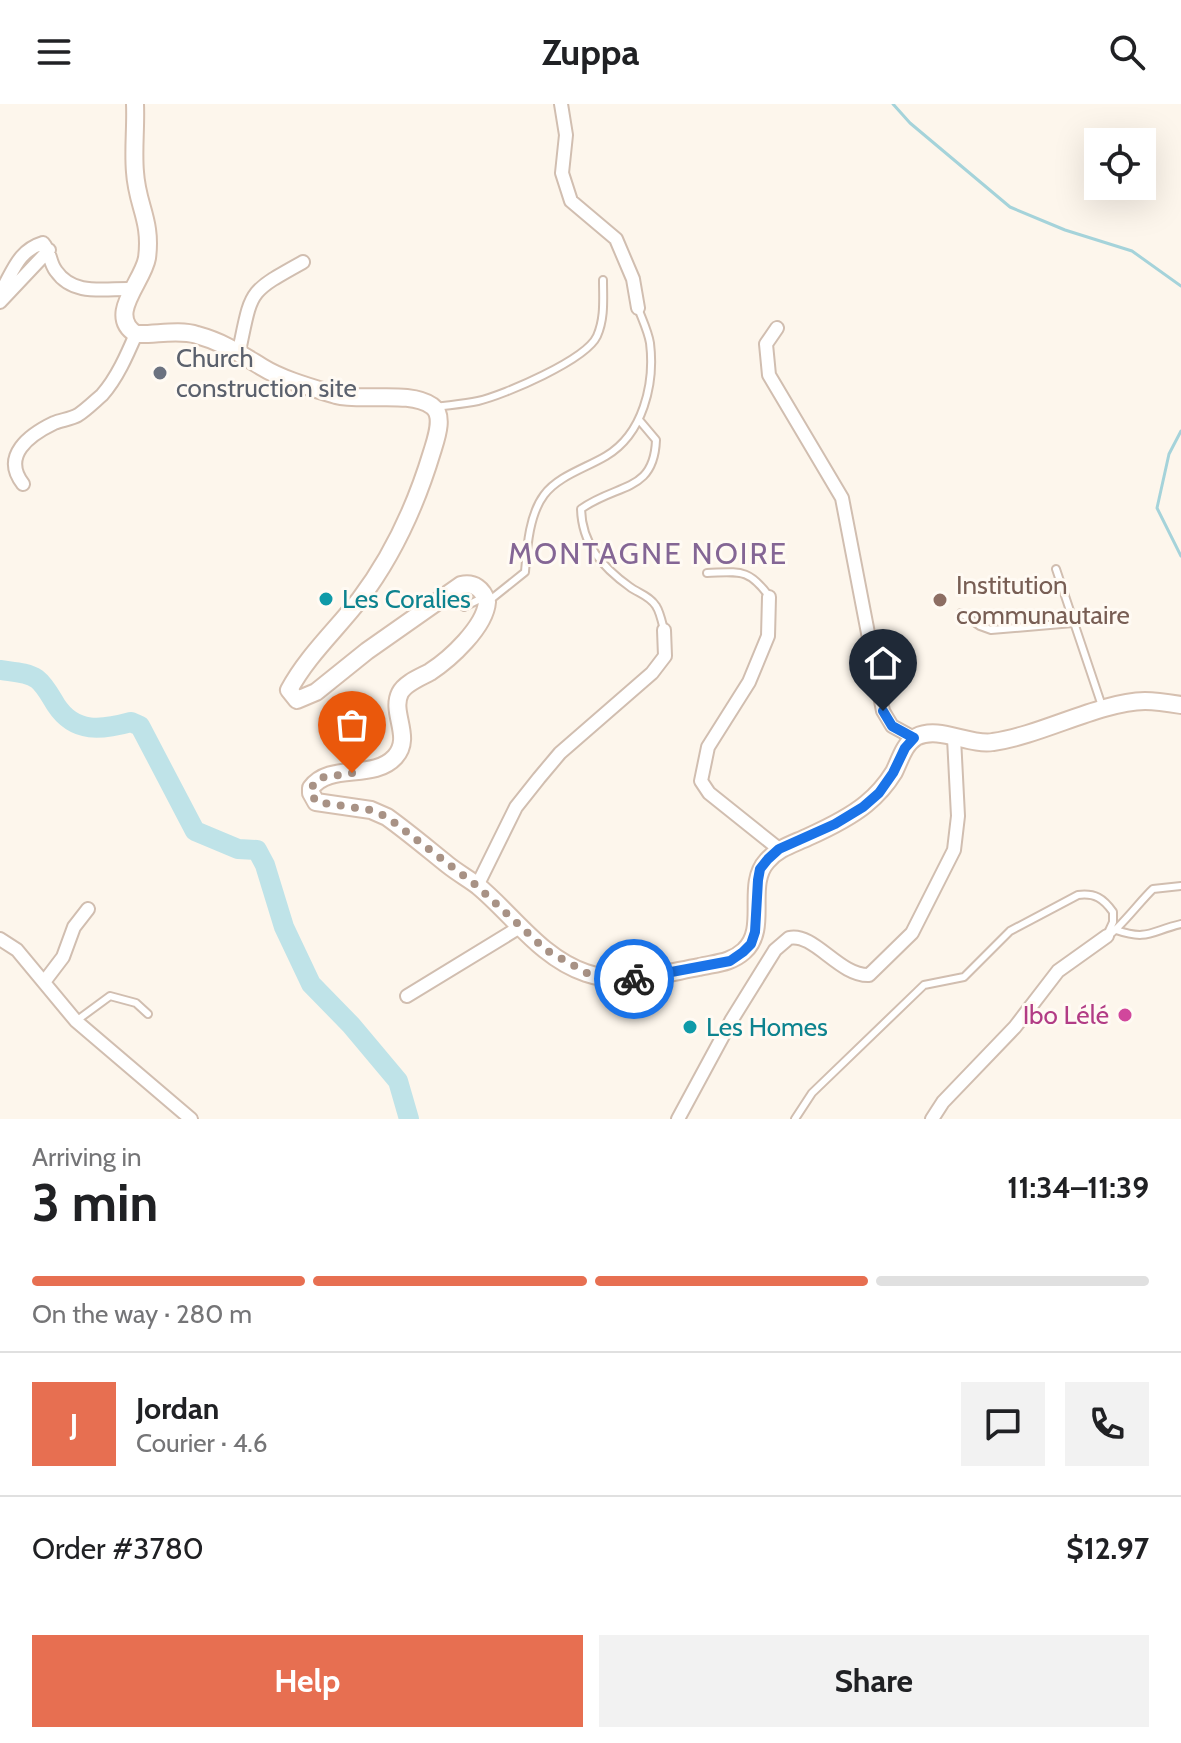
<!DOCTYPE html>
<meta charset="utf-8">
<style>
:root{--surface:#fff;--page:#f2f2f2;--text:#202124;--muted:#757577;--line:#e0e0e0;--accent:#e76f51}
body{margin:0;font-family:Cabin,sans-serif;background:var(--page);color:var(--text);height:100vh;display:flex;flex-direction:column;font-size:30px;white-space:nowrap}
*{box-sizing:border-box;margin:0}
p{font-size:26px;color:var(--muted)}
.icon{flex:none;width:44px;height:44px;fill:none;stroke:currentColor;stroke-width:2;stroke-linecap:round;stroke-linejoin:round}
.map{position:relative;height:1015px;overflow:hidden}
.drawer{display:flex;flex-direction:column;background:var(--surface);flex:1}
.drawer>*{flex:none}
.controls{position:absolute;left:1084px;top:24px;display:grid;gap:16px}
.controls a{display:grid;place-items:center;width:72px;height:72px;border-radius:0px;background:var(--surface);box-shadow:0 8px 32px #0002;font-size:40px}
.pin{position:absolute;display:grid;place-items:center;width:68px;height:68px;color:#fff;margin:-82px -34px;border-radius:50% 50% 50% 0;rotate:-45deg;box-shadow:0 0 8px #0007}
.pin .icon{rotate:45deg}
.courier{position:absolute;display:grid;place-items:center;width:80px;height:80px;margin:-40px;border:6px solid #1a73e8;border-radius:50%;background:#fff;color:#222;box-shadow:0 2px 10px #0007}
.overview em{font-style:normal;font-weight:800}
.overview div{display:flex;flex-direction:column-reverse}
.overview{display:flex;align-items:center;justify-content:space-between;height:136px;padding:0 32px}
h1{font-size:52px;font-weight:800;line-height:60px}
.bar{display:grid;grid-template-columns:repeat(4,1fr);gap:12px 8px;align-content:center;height:96px;padding:0 32px}
.bar i{height:10px;border-radius:6px;background:var(--line)}
.bar .current{background:var(--accent)}
.bar p{grid-column:span 4}
.line{display:flex;align-items:center;gap:20px;padding:0 32px;border-top:2px solid var(--line)}
.line div{flex:1}
.round{display:grid;place-items:center;flex:none;width:84px;height:84px;border-radius:0px;background:var(--page)}
.primary-button{display:flex;gap:16px;margin-top:auto;padding:16px 32px}
.primary-button a{flex:1;height:92px;border-radius:0px;background:var(--accent);color:#fff;font-size:32px;font-weight:800;line-height:92px;text-align:center}
.primary-button a+a{background:var(--page);color:var(--text)}
header{display:flex;justify-content:space-between;align-items:center;height:104px;padding:0 32px;background:var(--surface);font-size:36px;font-weight:800}
.map>svg:first-child{display:block}
.lines{fill:none;stroke-linecap:round;stroke-linejoin:round}
.stream{stroke:#a5d3da;stroke-width:3}
.river{stroke:#bfe3e8;stroke-width:20}
.lane-casing{stroke:#d1beb0;stroke-width:10}
.street-casing{stroke:#d1beb0;stroke-width:16}
.secondary-casing{stroke:#d6c0b0;stroke-width:20}
.lane{stroke:#fff;stroke-width:6}
.street{stroke:#fff;stroke-width:12}
.secondary{stroke:#fff;stroke-width:16}
.done{stroke:#a89285;stroke-width:8;stroke-dasharray:0 14.4}
.route{stroke:#1a73e8;stroke-width:10}
.worship-dot{fill:#6b7280;stroke:#fffaf3;stroke-width:3}
.culture-dot{fill:#0f9aa8;stroke:#fffaf3;stroke-width:3}
.education-dot{fill:#8d6e63;stroke:#fffaf3;stroke-width:3}
.hotel-dot{fill:#d1479c;stroke:#fffaf3;stroke-width:3}
.labels{text-anchor:middle;dominant-baseline:central;stroke-width:6;stroke-linejoin:round;paint-order:stroke}
.worship-label{font-size:26px;fill:#5b616d;stroke:#fffaf3;text-anchor:start}
.education-label{font-size:26px;fill:#785e54;stroke:#fffaf3;text-anchor:start}
.culture-label{font-size:26px;fill:#0d838f;stroke:#fffaf3;text-anchor:start}
.hotel-label{font-size:26px;fill:#b23c85;stroke:#fffaf3;text-anchor:end}
.quarter-label{font-size:30px;letter-spacing:2px;fill:#846695;stroke:#fffaf3}
</style>
<header><svg class="icon" aria-label="menu" viewBox="0 0 24 24"><path d="M4 6h16M4 12h16M4 18h16"/></svg>Zuppa<svg class="icon" aria-label="search" viewBox="0 0 24 24"><circle cx="10" cy="10" r="6"/><path d="M15 15l6 6"/></svg></header>
<div class="map">
<svg width="1181" height="1015" viewBox="0 0 1181 1015">
<rect width="100%" height="100%" fill="#fdf6ec"/>
<g class="lines">
<path class="stream" d="M893,0L910,19L1010,103L1065,126L1132,147L1181,182
M1181,327L1169,350L1157,404L1181,452"/>
<path class="river" d="M0,566C13,568 27,568 37,575C45,581 51,593 56,601C75,630 102,626 131,618L140,622L195,727L238,745L257,746L265,761L284,823L311,880L351,921L398,977L409,1015"/>
<g class="lane-casing">
<path id="lane" d="M435,303C449,301 464,300 478,297C504,291 586,256 597,232C605,214 603,195 603,176
M640,317L656,336C654,389 617,379 581,405C582,440 602,463 630,483C638,489 650,492 656,502C660,508 662,518 664,526
M1056,465L1102,602
M707,469C740,468 748,464 769,492
M490,496L525,468C527,444 529,411 544,391C558,372 586,364 606,352C643,330 655,280 650,239C648,227 642,215 638,204
M464,503L482,494
M961,509L980,522L991,526L1073,519
M1116,826C1148,837 1151,827 1181,820
M1109,831C1119,825 1142,795 1153,785L1181,782
M76,917L110,892L136,899L148,910
M795,1015L812,989L924,881L964,873L1010,827L1078,791C1095,789 1103,794 1113,808V818L1107,831"/>
</g>
<g class="street-casing">
<path id="street" d="M561,0L566,31L562,69L571,97L616,135L633,175L638,204
M0,189C13,169 17,147 43,139C51,148 49,158 56,167C74,193 106,184 133,185
M0,198L49,146
M777,224L766,240L769,271L842,394L883,607L892,622L914,634
M239,247C252,186 247,189 303,158
M23,380C1,352 29,331 54,319C61,316 71,315 78,311C86,306 95,297 102,291C117,274 127,251 136,230
M769,493L768,532L749,578L708,643L701,677L709,689L779,745
M477,782L516,703L539,674L560,649L652,569L665,552L664,526
M0,835L17,846L76,917L191,1015
M44,878L63,853L74,823L88,805
M407,892L520,823
M678,1015L731,917L775,846L789,834C814,828 839,872 869,871L912,829L954,746L958,712L954,634
M932,1015L943,998L1015,923L1058,867L1107,832"/>
</g>
<g class="secondary-casing">
<path id="secondary" d="M135,0C136,23 133,46 135,68C137,102 152,116 147,154C143,178 106,211 136,230C155,231 179,225 197,231C223,238 239,249 262,263C283,276 313,284 336,291C363,298 410,286 432,302C445,311 436,335 432,348C416,401 394,450 360,495C337,525 307,552 289,586L297,596L316,588L367,547L461,481C474,478 483,485 487,498C485,523 450,555 430,568C421,573 405,579 400,589C390,609 413,633 395,653C373,677 330,658 311,684V689L316,698L371,706L387,713C408,728 428,745 448,761C458,769 469,775 478,782C513,811 541,854 586,869C624,882 661,870 699,863C716,859 731,859 744,847C769,825 745,781 767,757C778,744 793,740 808,733C828,724 849,714 866,700C877,691 886,681 894,668C900,656 904,640 916,633C939,621 969,642 993,638C1042,631 1099,598 1145,597C1157,597 1169,599 1181,601"/>
</g>
<use href="#lane" class="lane"/>
<use href="#street" class="street"/>
<use href="#secondary" class="secondary"/>
</g>
<g class="lines">
<path class="done" d="M352,669L319,674L311,684V689L316,698L371,706L387,713L477,782L546,846L587,869L618,876L634,875"/>
<path class="route" d="M634,875L730,857L743,848L751,840L755,828L758,776L760,765L768,755L779,745L835,720L863,703L879,689L893,669L905,644L914,634L892,622L883,607"/>
</g>
<circle class="worship-dot" cx="160" cy="269" r="8"/>
<g class="culture-dot">
<circle cx="326" cy="495" r="8"/>
<circle cx="690" cy="923" r="8"/>
</g>
<circle class="education-dot" cx="940" cy="496" r="8"/>
<circle class="hotel-dot" cx="1125" cy="911" r="8"/>
<g class="labels">
<g class="worship-label">
<text x="176" y="254">Church<tspan x="176" dy="30">construction site</tspan></text>
</g>
<g class="education-label">
<text x="956" y="481">Institution<tspan x="956" dy="30">communautaire</tspan></text>
</g>
<g class="culture-label">
<text x="342" y="495">Les Coralies</text>
<text x="706" y="923">Les Homes</text>
</g>
<g class="hotel-label">
<text x="1109" y="911">Ibo Lélé</text>
</g>
<g class="quarter-label">
<text x="648" y="449">MONTAGNE NOIRE</text>
</g>
</g>
</svg>
<div class="controls">
<a><svg class="icon" aria-label="locate" viewBox="0 0 24 24"><circle cx="12" cy="12" r="6"/><path d="M12 2v4M12 18v4M2 12h4M18 12h4"/></svg></a>
</div>
<div class="pin" style="left:352px;top:669px;background:#ea580c"><svg class="icon" aria-label="bag" viewBox="0 0 24 24"><path d="M5 8h14l-1 12H6zM9 8a3 3 0 0 1 6 0"/></svg></div>
<div class="pin" style="left:883px;top:607px;background:#1f2937"><svg class="icon" aria-label="home" viewBox="0 0 24 24"><path d="M3 11l9-7 9 7M6 9v11h12V9"/></svg></div>
<div class="courier" style="left:634px;top:875px"><svg class="icon" aria-label="bike" viewBox="0 0 24 24"><circle cx="6" cy="16" r="4"/><circle cx="18" cy="16" r="4"/><path d="M6 16l4-8h5l3 8M10 8l3 8H6M13 5h3"/></svg></div>
</div>
<section class="drawer">
<div class="overview"><div><h1>3 min</h1><p>Arriving in</p></div><em>11:34–11:39</em></div>
<div class="bar"><i class="current"></i><i class="current"></i><i class="current"></i><i></i><p>On the way · 280 m</p></div>
<div class="line" style="height:144px"><b class="round" style="background:var(--accent);color:#fff">J</b><div><b>Jordan</b><p>Courier · 4.6</p></div><a class="round"><svg class="icon" aria-label="chat" viewBox="0 0 24 24"><path d="M4 5h16v11H9l-5 4z"/></svg></a><a class="round"><svg class="icon" aria-label="phone" viewBox="0 0 24 24"><path d="M5 4h4l2 5-3 2q2 4 5 5l2-3 5 2v4C11 20 4 13 5 4z"/></svg></a></div>
<div class="line" style="height:104px"><div>Order #3780</div><b>$12.97</b></div>
<div class="primary-button"><a>Help</a><a>Share</a></div>
</section>
